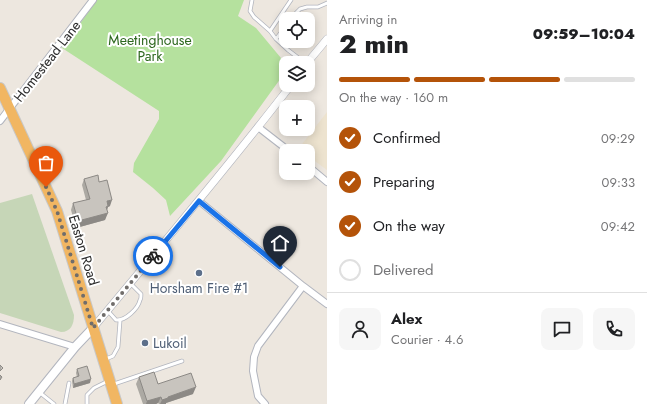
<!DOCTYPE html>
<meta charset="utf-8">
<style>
:root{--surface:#fff;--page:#f6f6f6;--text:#202124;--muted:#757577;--line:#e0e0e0;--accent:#b45309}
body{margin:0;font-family:Jost,sans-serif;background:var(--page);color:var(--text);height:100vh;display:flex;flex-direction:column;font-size:15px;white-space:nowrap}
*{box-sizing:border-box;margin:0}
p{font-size:13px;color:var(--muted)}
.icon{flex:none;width:22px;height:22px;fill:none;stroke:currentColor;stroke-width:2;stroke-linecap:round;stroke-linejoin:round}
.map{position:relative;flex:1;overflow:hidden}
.panel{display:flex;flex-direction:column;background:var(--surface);width:320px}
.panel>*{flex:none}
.fabs{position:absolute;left:279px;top:12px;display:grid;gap:8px}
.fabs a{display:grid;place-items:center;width:36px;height:36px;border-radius:8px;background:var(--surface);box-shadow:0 2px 10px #0003;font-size:20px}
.pin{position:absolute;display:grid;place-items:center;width:34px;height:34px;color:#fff;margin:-41px -17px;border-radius:50% 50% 50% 0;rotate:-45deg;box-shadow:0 0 4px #0007}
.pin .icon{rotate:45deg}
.courier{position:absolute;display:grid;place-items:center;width:40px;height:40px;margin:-20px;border:3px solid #1a73e8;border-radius:50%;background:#fff;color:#222;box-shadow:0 1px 5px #0007}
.summary em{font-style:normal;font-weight:800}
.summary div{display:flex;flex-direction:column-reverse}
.summary{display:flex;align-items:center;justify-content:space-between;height:68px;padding:0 12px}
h1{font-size:26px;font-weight:800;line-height:30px}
.bar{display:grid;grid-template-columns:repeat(4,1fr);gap:6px 4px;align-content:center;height:48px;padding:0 12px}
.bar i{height:5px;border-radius:3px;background:var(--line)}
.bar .selected{background:var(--accent)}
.bar p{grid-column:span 4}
.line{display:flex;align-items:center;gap:10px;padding:0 12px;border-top:1px solid var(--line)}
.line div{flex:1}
.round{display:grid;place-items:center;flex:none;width:42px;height:42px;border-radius:8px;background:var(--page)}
ol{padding:0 12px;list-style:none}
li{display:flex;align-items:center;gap:12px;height:44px}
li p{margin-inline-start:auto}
li .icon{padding:4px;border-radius:50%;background:var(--accent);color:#fff;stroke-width:4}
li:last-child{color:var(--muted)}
li i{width:22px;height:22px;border:2px solid var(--line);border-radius:50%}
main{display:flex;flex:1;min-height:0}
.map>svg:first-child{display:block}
.education{fill:#ede3cf}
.green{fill:#b5e19e}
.cemetery{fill:#c6d6b7}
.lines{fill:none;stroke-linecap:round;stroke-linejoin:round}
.service-casing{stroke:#b2b5be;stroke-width:4.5}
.minor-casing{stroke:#b2b5be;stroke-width:8}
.tertiary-casing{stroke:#b2b5be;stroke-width:8}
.secondary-casing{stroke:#b2b5be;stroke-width:10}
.trunk-casing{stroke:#c8c8c8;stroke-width:12}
.service{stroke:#fff;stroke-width:3}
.minor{stroke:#fff;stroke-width:6}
.tertiary{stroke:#fff;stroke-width:7}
.secondary{stroke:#fff;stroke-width:8}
.trunk{stroke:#f1b662;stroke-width:10}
.wall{fill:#aca9a3}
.shaded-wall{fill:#8c8985}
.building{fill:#c8c4be;stroke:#8c8985}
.done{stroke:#706d6b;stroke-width:4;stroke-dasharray:0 7.2}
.route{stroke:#1a73e8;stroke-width:5}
.service-dot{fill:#5c6f8a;stroke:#fff;stroke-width:1.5}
.labels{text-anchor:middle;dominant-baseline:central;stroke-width:4;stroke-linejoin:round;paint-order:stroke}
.park-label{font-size:14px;fill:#2d671e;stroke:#fff}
.street-label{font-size:14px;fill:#2c2c2c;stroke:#fff}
.service-label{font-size:14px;fill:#4e5e75;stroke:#fff}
</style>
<main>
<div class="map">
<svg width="327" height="404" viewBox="0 0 327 404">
<rect width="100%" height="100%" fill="#ede7df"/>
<path class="education" d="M327,112V170L308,156V151H302L299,148Z"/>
<path class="green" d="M97,0H244L238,16L256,28L286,64V71L221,161L170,216L166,200L153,188L133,172L134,163L159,119V111L62,48Z"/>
<path class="cemetery" d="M32,194L74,315C74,324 71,332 61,332L0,313V203Z"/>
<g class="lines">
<g class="service-casing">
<path id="service" d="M252,0L250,11L254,17L270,31L276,39L288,50L305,63
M291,19L297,12L300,9L307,7H318L327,3
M270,31L291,0
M276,39L286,26
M107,310L116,320C125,321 138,309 140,300C141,299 141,296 141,294L130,283
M106,359L113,356L118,347L120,321
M114,384L182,361
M39,392L54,404
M65,404L69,383
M87,404V395L94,388L108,381"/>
</g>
<g class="minor-casing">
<path id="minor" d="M0,121L93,0
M258,127L289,151
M308,166L327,182
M199,201L303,286L327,304
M0,324L75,347
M265,404L258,396L253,371L254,357L258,346L303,286"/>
</g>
<g class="tertiary-casing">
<path id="tertiary" d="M307,63L327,39
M93,328C160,247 227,168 291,85"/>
</g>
<g class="secondary-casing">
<path id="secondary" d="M29,404L75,347L93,328"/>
</g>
<g class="trunk-casing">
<path id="trunk" d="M0,88L57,211L117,404"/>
</g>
<use href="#service" class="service"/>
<use href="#minor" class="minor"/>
<use href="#tertiary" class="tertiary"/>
<use href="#secondary" class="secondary"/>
<use href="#trunk" class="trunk"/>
</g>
<path class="wall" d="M84,179L99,182L110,206L108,207L107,210L105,220L76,228L71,210L73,203L86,200L82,185Z
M77,369L90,383L73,388L72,381L73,378L77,377L76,373Z
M139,377L158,384L193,394L166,403V404H159L158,403L156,404H143L136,384Z"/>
<path class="shaded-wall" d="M112,200L110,206L108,207L106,212L103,213L107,201Z
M108,213L105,220L76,228L78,221Z
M91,379L90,383L73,388L74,384Z
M196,387L193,394L166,403V404H160L162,400L168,397Z
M161,397L158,403L156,404H146L147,401Z"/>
<path class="building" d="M98,175L99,182L107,180L112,200L107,201L108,206L106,207L108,213L78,221L73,203L90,199L84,179Z
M0,365L3,368L0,371Z
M87,366L91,379L74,384L73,378L79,376L77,369Z
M154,372L158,384L191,373L196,387L168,397V398L162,400L161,397L147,401L139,377Z
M0,375L2,377L0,380Z"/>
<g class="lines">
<path class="done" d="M46,187L57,211L93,328L153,256"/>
<path class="route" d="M153,256L199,201L280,267"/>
</g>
<g class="service-dot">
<circle cx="199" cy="273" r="4"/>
<circle cx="145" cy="343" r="4"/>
</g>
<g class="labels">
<g class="park-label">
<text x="150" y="40">Meetinghouse<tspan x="150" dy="16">Park</tspan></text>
</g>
<g class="street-label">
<text transform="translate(47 61) rotate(-52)">Homestead Lane</text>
<text transform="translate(84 250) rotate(73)">Easton Road</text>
</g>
<g class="service-label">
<text x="199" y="288">Horsham Fire #1</text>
<text x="153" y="343" text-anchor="start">Lukoil</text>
</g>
</g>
</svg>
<div class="fabs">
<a><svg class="icon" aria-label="locate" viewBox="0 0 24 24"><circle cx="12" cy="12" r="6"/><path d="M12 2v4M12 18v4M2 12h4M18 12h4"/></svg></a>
<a><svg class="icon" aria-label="layers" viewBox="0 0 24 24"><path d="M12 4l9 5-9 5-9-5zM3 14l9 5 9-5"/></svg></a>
<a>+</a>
<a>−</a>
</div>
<div class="pin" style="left:46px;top:187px;background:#ea580c"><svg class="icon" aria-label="bag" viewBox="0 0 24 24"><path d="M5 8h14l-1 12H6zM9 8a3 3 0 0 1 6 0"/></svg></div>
<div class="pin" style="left:280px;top:267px;background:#1f2937"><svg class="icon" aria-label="home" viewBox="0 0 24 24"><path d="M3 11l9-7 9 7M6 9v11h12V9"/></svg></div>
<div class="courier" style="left:153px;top:256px"><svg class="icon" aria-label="bike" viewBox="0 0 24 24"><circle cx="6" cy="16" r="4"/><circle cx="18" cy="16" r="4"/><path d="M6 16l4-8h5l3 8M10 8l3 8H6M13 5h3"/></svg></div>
</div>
<section class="panel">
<div class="summary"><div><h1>2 min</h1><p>Arriving in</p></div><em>09:59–10:04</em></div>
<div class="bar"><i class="selected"></i><i class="selected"></i><i class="selected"></i><i></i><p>On the way · 160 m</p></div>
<ol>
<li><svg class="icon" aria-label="check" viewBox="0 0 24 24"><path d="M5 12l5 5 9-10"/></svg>Confirmed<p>09:29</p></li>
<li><svg class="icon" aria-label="check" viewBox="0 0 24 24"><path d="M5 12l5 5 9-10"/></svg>Preparing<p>09:33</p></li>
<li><svg class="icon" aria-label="check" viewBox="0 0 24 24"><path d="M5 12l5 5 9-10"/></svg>On the way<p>09:42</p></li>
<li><i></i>Delivered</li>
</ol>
<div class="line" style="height:72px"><a class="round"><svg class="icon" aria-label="person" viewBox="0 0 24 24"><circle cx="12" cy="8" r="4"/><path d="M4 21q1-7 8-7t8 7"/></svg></a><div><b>Alex</b><p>Courier · 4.6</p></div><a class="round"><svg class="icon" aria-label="chat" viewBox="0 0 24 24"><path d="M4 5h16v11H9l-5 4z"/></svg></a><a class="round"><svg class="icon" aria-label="phone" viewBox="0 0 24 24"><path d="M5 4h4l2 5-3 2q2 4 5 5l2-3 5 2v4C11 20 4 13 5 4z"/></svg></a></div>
</section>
</main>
